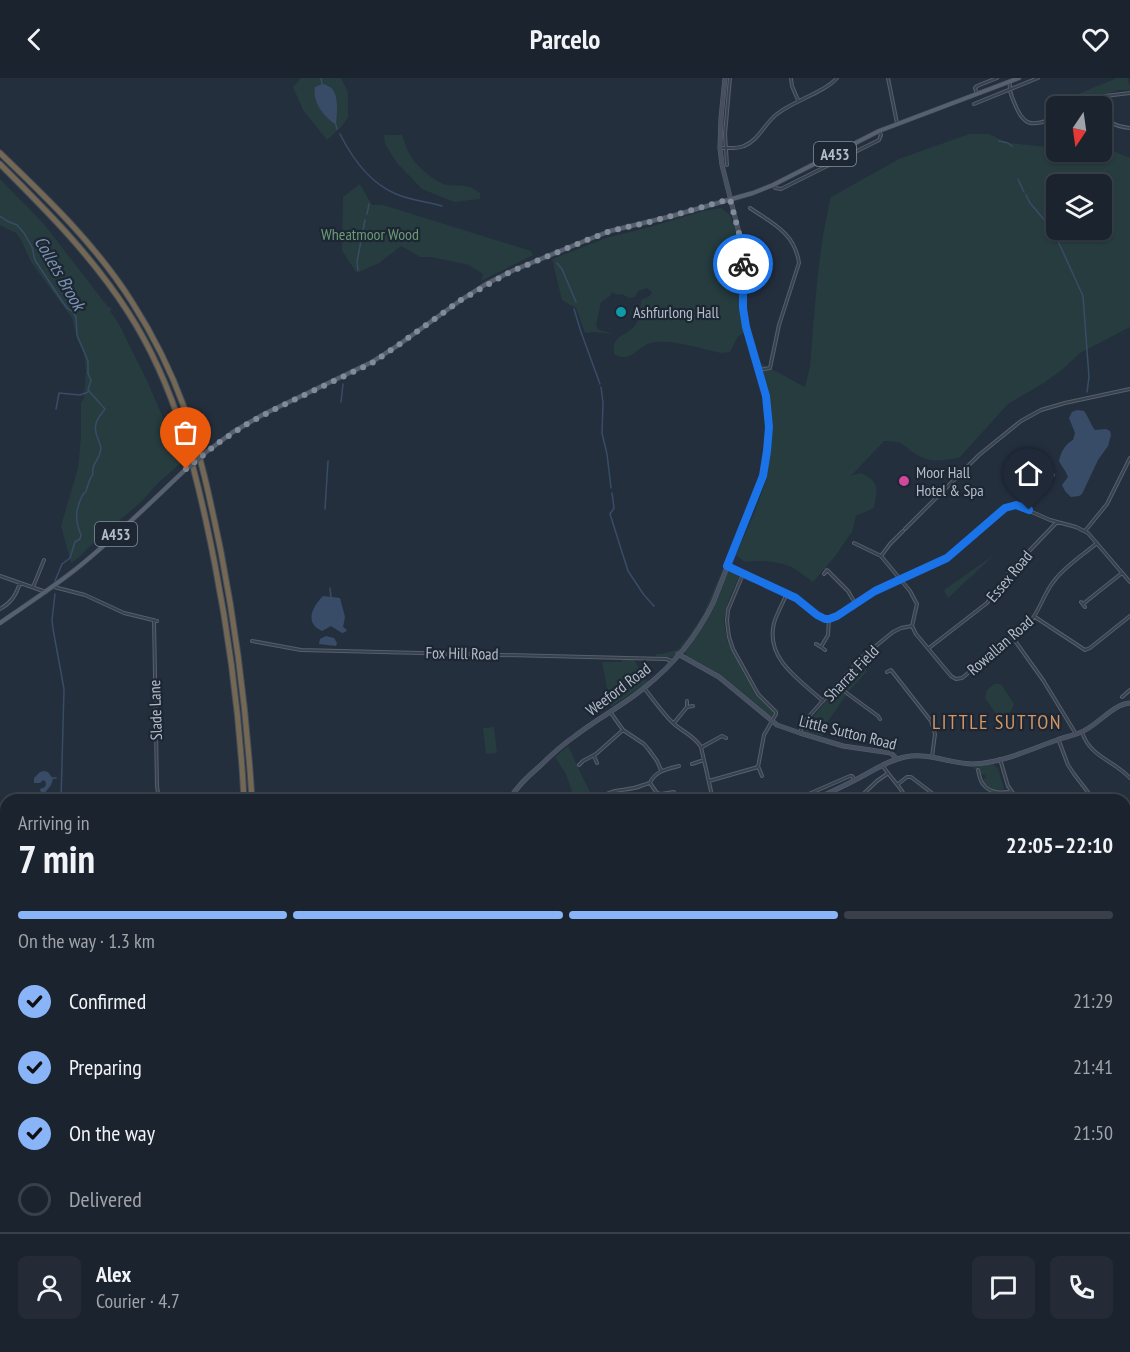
<!DOCTYPE html>
<meta charset="utf-8">
<style>
:root{--surface:#1b232e;--page:#242b36;--text:#f1f3f6;--muted:#a0a4aa;--line:#39404a;--accent:#8ab4f8}
body{margin:0;font-family:"PT Sans Narrow",sans-serif;background:var(--page);color:var(--text);height:100vh;display:flex;flex-direction:column;font-size:22px;white-space:nowrap}
*{box-sizing:border-box;margin:0}
p{font-size:20px;color:var(--muted)}
.icon{flex:none;width:33px;height:33px;fill:none;stroke:currentColor;stroke-width:2;stroke-linecap:round;stroke-linejoin:round}
.map{position:relative;flex:1;overflow:hidden}
.details{position:absolute;left:0px;top:716px;width:1131px;height:560px;display:flex;flex-direction:column;background:var(--surface);border-radius:18px 18px 0 0;box-shadow:0 2px 4px #0004,0 0 0 2px var(--line)}
.details>*{flex:none}
.needle{width:39px;rotate:193deg}
.buttons{position:absolute;left:1046px;top:18px;display:grid;gap:12px}
.buttons a{display:grid;place-items:center;width:66px;height:66px;border-radius:9px;background:var(--surface);box-shadow:0 2px 4px #0004,0 0 0 2px var(--line);font-size:30px}
.pin{position:absolute;display:grid;place-items:center;width:51px;height:51px;color:#fff;margin:-62px -26px;border-radius:50% 50% 50% 0;rotate:-45deg;box-shadow:0 0 6px #0007}
.pin .icon{rotate:45deg}
.courier{position:absolute;display:grid;place-items:center;width:60px;height:60px;margin:-30px;border:4px solid #1a73e8;border-radius:50%;background:#fff;color:#222;box-shadow:0 2px 8px #0007}
.overview em{font-style:normal;font-weight:700}
.overview div{display:flex;flex-direction:column-reverse}
.overview{display:flex;align-items:center;justify-content:space-between;height:102px;padding:0 18px}
h1{font-size:39px;font-weight:700;line-height:45px}
.bar{display:grid;grid-template-columns:repeat(4,1fr);gap:9px 6px;align-content:center;height:72px;padding:0 18px}
.bar i{height:8px;border-radius:4px;background:var(--line)}
.bar .current{background:var(--accent)}
.bar p{grid-column:span 4}
.line{display:flex;align-items:center;gap:15px;padding:0 18px;border-top:2px solid var(--line)}
.line div{flex:1}
.round{display:grid;place-items:center;flex:none;width:63px;height:63px;border-radius:9px;background:var(--page)}
ol{padding:0 18px;list-style:none}
li{display:flex;align-items:center;gap:18px;height:66px}
li p{margin-inline-start:auto}
li .icon{padding:6px;border-radius:50%;background:var(--accent);color:#111;stroke-width:4}
li:last-child{color:var(--muted)}
li i{width:33px;height:33px;border:3px solid var(--line);border-radius:50%}
header{display:flex;justify-content:space-between;align-items:center;height:78px;padding:0 18px;background:var(--surface);font-size:27px;font-weight:700}
.map>svg:first-child{display:block}
.green{fill:#263c3f;fill-rule:evenodd}
.water{fill:#394c67}
.lines{fill:none;stroke-linecap:round;stroke-linejoin:round}
.stream{stroke:#394c67;stroke-width:1.5}
.street-casing{stroke:#565f6c;stroke-width:4}
.secondary-casing{stroke:#565f6c;stroke-width:5}
.primary-casing{stroke:#414a57;stroke-width:5}
.highway-casing{stroke:#434c59;stroke-width:7}
.street{stroke:#38414e;stroke-width:2}
.secondary{stroke:#465061;stroke-width:4}
.primary{stroke:#56606e;stroke-width:4}
.highway{stroke:#746855;stroke-width:5}
.primary-bridge-casing{stroke:#414a57;stroke-width:5;stroke-linecap:butt}
.primary-bridge{stroke:#56606e;stroke-width:4}
.done{stroke:#828b98;stroke-width:6;stroke-dasharray:0 10.8}
.route{stroke:#1a73e8;stroke-width:8}
.culture-dot{fill:#0f9aa8;stroke:#1d2633;stroke-width:2}
.hotel-dot{fill:#d1479c;stroke:#1d2633;stroke-width:2}
.labels{text-anchor:middle;dominant-baseline:central;stroke-width:4.5;stroke-linejoin:round;paint-order:stroke}
.shield{fill:#1d2633;stroke:#878f9c;stroke-width:1.5}
.shield-label{font-size:15px;font-weight:bold;fill:#b4bcc9}
.park-label{font-size:16px;fill:#6b9a76;stroke:#1d2633}
.poi-label{font-size:16px;fill:#b4bcc9;stroke:#1d2633;text-anchor:start}
.street-label{font-size:16px;fill:#b4bcc9;stroke:#1d2633}
.water-label{font-size:18px;font-style:italic;fill:#7c92b1;stroke:#1d2633}
.quarter-label{font-size:20px;letter-spacing:1.5px;fill:#d59563;stroke:#1d2633}
</style>
<header><svg class="icon" aria-label="back" viewBox="0 0 24 24"><path d="M15 5l-7 7 7 7"/></svg>Parcelo<svg class="icon" aria-label="heart" viewBox="0 0 24 24"><path d="M12 20l-8-8c-3-5 5-10 8-4 3-6 11-1 8 4z"/></svg></header>
<div class="map">
<svg width="1130" height="1274" viewBox="0 0 1130 1274">
<rect width="100%" height="100%" fill="#242f3e"/>
<path class="green" d="M301,0H341L348,14V39L342,48L327,62L303,32L293,9Z
M1117,0H1129L1127,2L1130,7V12H1117V13L1104,16L1076,28H1056V36L1053,38L1049,28Z
M969,56H989L1008,65L1056,70V74H1101V70H1106L1130,80V249L1080,275L1063,291L1042,306L1008,326L959,380C948,381 935,385 924,380C906,374 908,362 884,363L851,398L860,395C881,404 877,410 874,430L856,438L852,454L842,468L837,476L813,504C805,499 797,491 789,488C775,483 759,482 745,484L736,477L755,433L767,400L773,350L763,294L760,285L805,309L810,289C815,233 817,175 831,119L899,81ZM1056,106H1101V152H1056Z
M384,57H402C404,63 406,69 409,75C414,86 436,106 448,107C461,108 468,106 480,115V121L454,124L422,111L397,85L385,66Z
M0,101L44,146L108,229H110L112,231L110,233L119,246L149,307L182,384L160,403L142,423L89,469L78,480L71,485L61,448L78,390L81,359V325L84,320L86,294L84,275L77,261L72,240L31,184L20,160L16,155L0,147Z
M360,106L372,127H383L531,173L533,177L481,203L483,196L469,187L431,179H420L401,168L379,185L357,195L342,173L343,119Z
M721,130L730,137L736,152L740,189V231L744,255L738,258L730,274L721,275C703,271 668,260 651,265C636,269 631,286 614,276C612,255 626,260 636,246C640,240 640,230 641,222L650,218L652,214L647,210L638,213L635,219L629,220L622,216L618,217L612,214L610,218L601,224L596,247L599,252L614,256L593,254L585,255L576,230L562,222L552,181L606,160L650,149L703,133Z
M994,477L948,520L944,512Z
M728,478L707,533L696,552L673,579H657L656,576H662L677,572L689,558L704,535Z
M730,492L736,494L739,499L729,522L725,536L724,544L727,562L756,616L773,633L774,635L773,638H768L726,602L686,579L685,572L704,547L726,495Z
M865,579L869,583L864,589L867,593L848,614L843,610L842,605Z
M623,582H634L648,604L611,629L602,584H621Z
M994,606H1001L1014,626L1011,633L1005,637H997L985,620L987,612Z
M835,613L841,614L846,617L826,646L823,658L806,654L804,652V649Z
M494,649L497,675L486,676L483,650Z
M568,668C577,686 583,702 593,719L592,721H565L572,713L566,696L555,679Z
M993,686L998,691L1004,710L1001,714C994,714 986,710 983,703L986,699L985,697L980,696L978,691L975,692L973,689Z
M0,857L6,863V929L0,925Z
M0,931L6,934V1094L0,1096Z
M6,1140V1269H52L50,1274H0V1142Z
M723,1269H765L761,1274H729Z
M913,1269H966L964,1274H916Z"/>
<path class="water" d="M322,6C341,8 337,32 336,47C324,38 312,25 315,9Z
M1077,332L1084,333C1089,340 1091,347 1095,352L1106,351L1110,353L1111,357L1108,368L1098,382L1082,416L1079,418L1071,419L1065,413L1062,407L1068,399C1066,393 1062,389 1059,383C1061,374 1065,366 1073,362L1075,355L1069,340L1072,334Z
M323,518L340,520L345,539L343,549L347,552L345,554L342,555L331,548L322,553C319,551 316,550 314,547C307,538 316,525 323,518Z
M326,558L334,560L337,565L336,568L319,566L320,561Z
M44,693L48,694L53,701L51,707L44,716L41,715L40,711L45,709L46,706L45,703L43,702L40,705H34V700L40,694Z"/>
<g class="lines">
<path class="stream" d="M321,0L322,6
M336,47L337,51
M340,56C352,80 370,105 396,116C410,122 427,124 442,128
M999,63L1008,65L1012,68
M1018,101L1024,114
M1026,117L1030,125L1058,158V163L1083,218L1089,299L1087,314
M367,136L369,126
M0,138L7,143L17,147L24,155L32,169L35,182L62,223L67,230L73,234L76,239L77,257L88,283V296L91,302L88,312L105,331C97,341 92,347 98,361C100,367 102,368 100,375C98,383 91,387 93,396C89,402 89,404 87,410C86,416 85,413 82,418C75,433 75,443 81,457L80,461L75,464L70,480L62,486L55,503
M557,185L562,191L576,224
M358,192L357,184L365,142
M574,231L581,254L600,306
M601,309L603,325L602,355L607,376L611,410
M341,324L343,306
M56,331L59,315L80,317L88,314
M612,415L614,430L610,436L628,493L644,517L654,528
M325,431L328,383
M330,510L331,519
M55,516L52,542L53,551L64,611L61,722
M52,700H56
M36,722L37,717L41,715
M0,798L6,784
M241,1269L244,1274
M1031,1274L1036,1269"/>
<g class="street-casing">
<path id="street" d="M791,0L792,8L798,22
M888,0L897,45
M1010,5C1009,12 1011,17 1014,24C1024,50 1031,48 1056,40
M977,16L975,10L977,8L997,0
M974,26L1038,0
M1085,28L1105,18L1130,15
M1101,29C1108,45 1113,48 1130,50
M720,70C728,70 737,71 744,68C758,63 765,45 777,36C793,23 825,14 837,0
M727,87L725,56L730,0
M773,107L775,110L781,111L879,62L881,57L879,53
M750,130C772,145 795,155 799,185L779,247L770,290L759,292
M1022,427C1026,413 1040,402 1053,397
M905,451L979,377L1021,343L1041,332L1065,325L1130,311
M1085,453L1107,426L1130,380
M854,465L881,478L910,513L917,526L912,548L916,556L951,598L956,601L962,600L1030,544C1040,532 1044,515 1054,503C1065,488 1083,477 1097,465
M881,478L890,466L903,453
M727,488L796,520L817,537L825,541H829L837,538L875,513L947,480L1005,430L1016,427L1050,442L1076,449L1088,455L1130,504
M824,496L827,492L848,513L855,525
M0,498L46,514
M33,509L44,482
M54,509L85,517L124,535L157,543
M787,515C783,525 777,535 774,545C765,581 800,602 823,623
M1081,524L1085,529
M1083,526L1122,495
M0,531C11,525 16,517 20,505
M1035,539L1085,572L1090,570L1130,538
M154,542L157,708L159,722
M1013,560L1043,602L1076,656
M252,563L301,572L666,581L672,583
M816,566L821,569
M929,570L987,525L1010,493L1057,444
M825,572L821,569L828,557L829,541
M887,594L891,592L931,643L935,656L932,679
M837,608L878,638L880,641
M644,610C653,621 662,634 672,644C682,654 694,657 701,669L713,722
M1122,619L1130,612
M687,623V629L693,628
M611,635L623,652L644,666L649,672L657,683L661,692
M674,645L687,629
M1082,654C1090,679 1113,682 1130,700
M800,655L803,645L861,580L893,554L901,550L912,548
M1059,663L1068,687L1074,696L1094,722
M702,669L722,658L726,660
M594,678L597,685
M1000,681L1008,708L1018,722
M692,686L704,682
M579,687L583,683L596,676L623,652
M758,688L762,698
M883,688C890,700 901,708 907,722
M978,692C979,696 980,703 983,706C989,715 1002,716 1011,713
M709,703L758,689L764,657L776,636V634L758,616L733,571L729,559L727,543L728,532L743,496
M650,705L657,715L661,716L674,714V717
M898,706L907,699H911L941,722
M595,716L599,720C613,711 620,713 634,710C639,709 645,706 650,705C655,693 667,691 679,688
M795,722L850,698H852L855,702
M857,722L877,703L887,696
M951,722V721
M1125,760L1130,766
M1125,868H1130
M1125,911H1130
M0,928L6,932
M1130,975V991
M1125,1018L1130,1014
M282,1269L287,1274
M718,1269L724,1274
M130,1274L131,1269
M709,1274L712,1269"/>
</g>
<g class="secondary-casing">
<path id="secondary" d="M678,576L719,599L777,647L800,655L843,668L891,675L897,681
M509,722C517,708 528,698 540,688C551,677 562,667 575,658C597,641 622,628 644,610C672,588 697,558 713,525L763,398L767,373L769,349L766,318L746,249L743,230V184L741,163L722,87L720,70L721,40L725,0
M813,722C829,715 844,708 859,700C874,692 889,682 905,679C929,674 950,686 973,686C1002,685 1031,671 1057,662C1064,659 1072,658 1079,655C1097,649 1112,626 1130,625
M0,832L6,834"/>
</g>
<g class="primary-casing">
<path id="primary" d="M205,375L233,354L264,336L372,284L397,268L461,222L486,206L514,192L582,164L610,153L672,138L753,115L773,107L879,53L1019,0
M0,545C26,527 52,510 76,491C115,460 150,425 186,391"/>
</g>
<g class="highway-casing">
<path id="highway" d="M0,75C48,121 96,167 132,224C153,257 171,293 184,329C201,376 211,426 221,474C237,556 247,639 252,722
M0,86C47,133 92,178 128,234C177,310 198,399 215,487C230,564 240,643 244,722
M0,839L6,846
M0,851L6,858
M158,1274L160,1269
M164,1274L166,1269
M189,1274L191,1269
M196,1274L198,1269"/>
</g>
<use href="#street" class="street"/>
<use href="#secondary" class="secondary"/>
<use href="#primary" class="primary"/>
<use href="#highway" class="highway"/>
<g class="primary-bridge-casing">
<path id="primary-bridge" d="M186,391L205,375"/>
</g>
<use href="#primary-bridge" class="primary-bridge"/>
</g>
<g class="lines">
<path class="done" d="M186,391L218,365L247,346L277,330L372,285L397,268L461,222L510,194L582,164L610,153L650,144L730,121L741,163L743,186"/>
<path class="route" d="M743,186V230L746,249L766,318L769,349L767,373L763,398L727,488L796,520L817,537L825,541H829L837,538L875,513L947,480L1005,430L1016,427L1029,432"/>
</g>
<circle class="culture-dot" cx="621" cy="234" r="6"/>
<circle class="hotel-dot" cx="904" cy="403" r="6"/>
<g class="labels">
<g class="shield">
<rect x="814" y="64" width="42" height="24" rx="4.5"/>
<rect x="95" y="444" width="42" height="24" rx="4.5"/>
</g>
<g class="shield-label">
<text x="835" y="76">A453</text>
<text x="116" y="456">A453</text>
</g>
<g class="park-label">
<text x="370" y="156">Wheatmoor Wood</text>
</g>
<g class="poi-label">
<text x="633" y="234">Ashfurlong Hall</text>
<text x="916" y="394">Moor Hall<tspan x="916" dy="18">Hotel &amp; Spa</tspan></text>
</g>
<g class="street-label">
<text transform="translate(1009 498) rotate(-50)">Essex Road</text>
<text transform="translate(1000 567) rotate(-41)">Rowallan Road</text>
<text transform="translate(462 575) rotate(1)">Fox Hill Road</text>
<text transform="translate(851 595) rotate(-46)">Sharrat Field</text>
<text transform="translate(618 611) rotate(-37)">Weeford Road</text>
<text transform="translate(155 632) rotate(-92)">Slade Lane</text>
<text transform="translate(848 654) rotate(14)">Little Sutton Road</text>
</g>
<g class="water-label">
<text transform="translate(60 195) rotate(60)">Collets Brook</text>
</g>
<g class="quarter-label">
<text x="997" y="644">LITTLE SUTTON</text>
</g>
</g>
</svg>
<div class="buttons">
<a><svg class="needle" viewBox="-14 -14 28 28"><path d="M0-13l5 13h-10z" fill="#e53935"/><path d="M0 13l5-13h-10z" fill="#a0a4aa"/></svg></a>
<a><svg class="icon" aria-label="layers" viewBox="0 0 24 24"><path d="M12 4l9 5-9 5-9-5zM3 14l9 5 9-5"/></svg></a>
</div>
<div class="pin" style="left:186px;top:391px;background:#ea580c"><svg class="icon" aria-label="bag" viewBox="0 0 24 24"><path d="M5 8h14l-1 12H6zM9 8a3 3 0 0 1 6 0"/></svg></div>
<div class="pin" style="left:1029px;top:432px;background:#1f2937"><svg class="icon" aria-label="home" viewBox="0 0 24 24"><path d="M3 11l9-7 9 7M6 9v11h12V9"/></svg></div>
<div class="courier" style="left:743px;top:186px"><svg class="icon" aria-label="bike" viewBox="0 0 24 24"><circle cx="6" cy="16" r="4"/><circle cx="18" cy="16" r="4"/><path d="M6 16l4-8h5l3 8M10 8l3 8H6M13 5h3"/></svg></div>
<section class="details">
<div class="overview"><div><h1>7 min</h1><p>Arriving in</p></div><em>22:05–22:10</em></div>
<div class="bar"><i class="current"></i><i class="current"></i><i class="current"></i><i></i><p>On the way · 1.3 km</p></div>
<ol>
<li><svg class="icon" aria-label="check" viewBox="0 0 24 24"><path d="M5 12l5 5 9-10"/></svg>Confirmed<p>21:29</p></li>
<li><svg class="icon" aria-label="check" viewBox="0 0 24 24"><path d="M5 12l5 5 9-10"/></svg>Preparing<p>21:41</p></li>
<li><svg class="icon" aria-label="check" viewBox="0 0 24 24"><path d="M5 12l5 5 9-10"/></svg>On the way<p>21:50</p></li>
<li><i></i>Delivered</li>
</ol>
<div class="line" style="height:108px"><a class="round"><svg class="icon" aria-label="person" viewBox="0 0 24 24"><circle cx="12" cy="8" r="4"/><path d="M4 21q1-7 8-7t8 7"/></svg></a><div><b>Alex</b><p>Courier · 4.7</p></div><a class="round"><svg class="icon" aria-label="chat" viewBox="0 0 24 24"><path d="M4 5h16v11H9l-5 4z"/></svg></a><a class="round"><svg class="icon" aria-label="phone" viewBox="0 0 24 24"><path d="M5 4h4l2 5-3 2q2 4 5 5l2-3 5 2v4C11 20 4 13 5 4z"/></svg></a></div>
</section>
</div>
